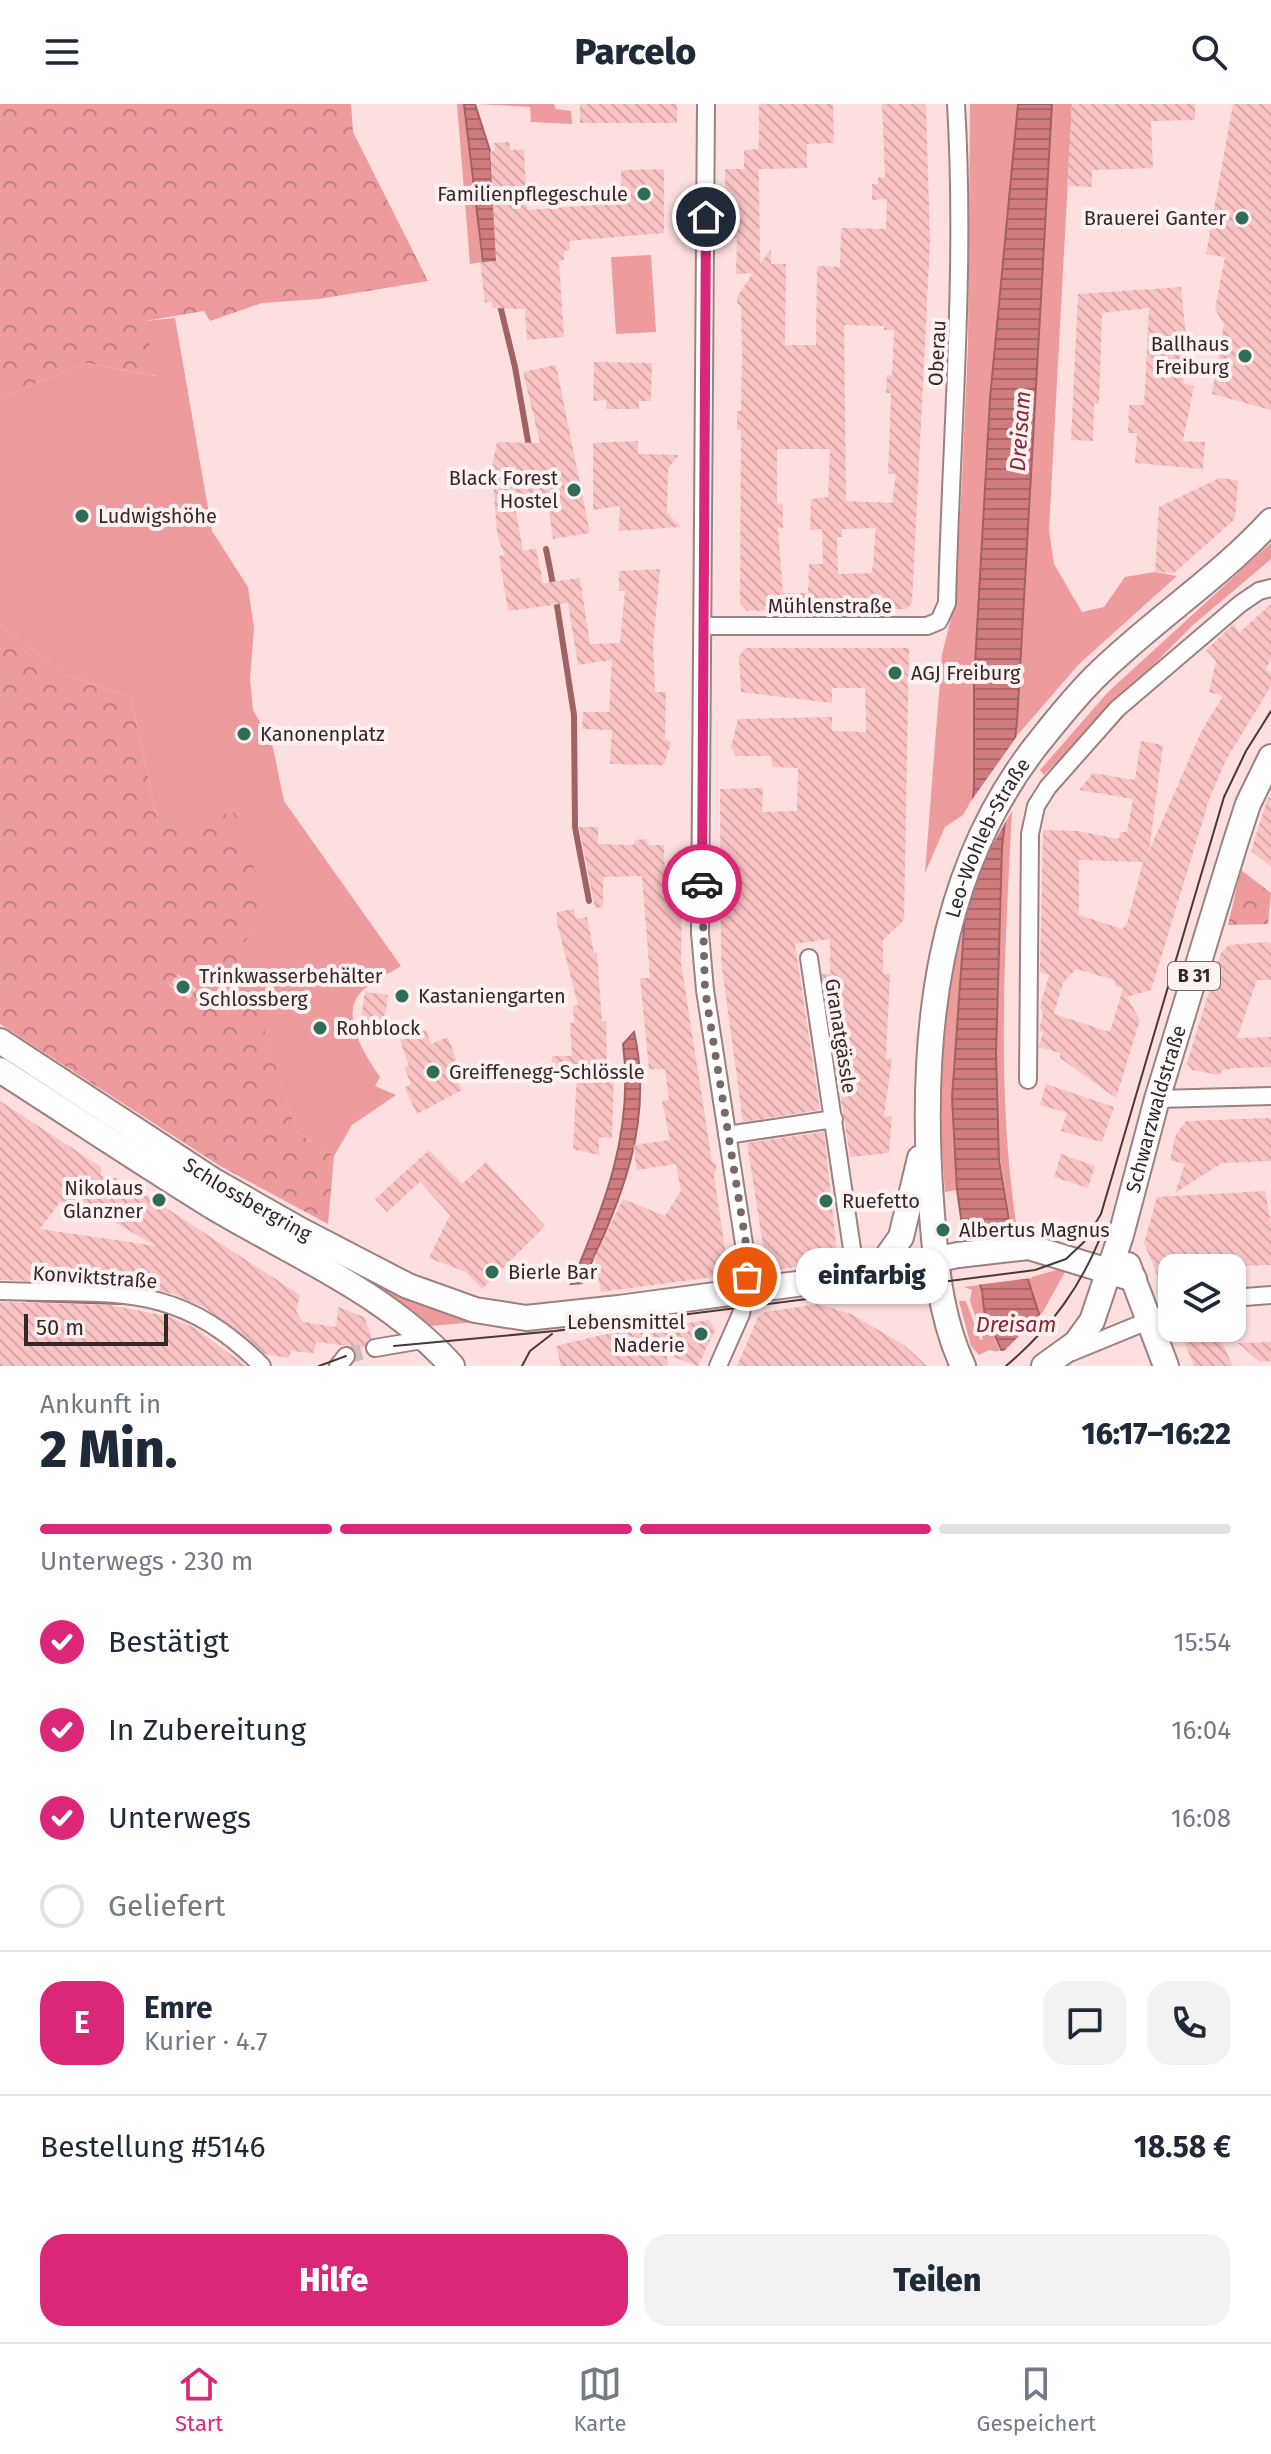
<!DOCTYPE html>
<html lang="de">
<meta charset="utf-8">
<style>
:root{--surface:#fff;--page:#f2f2f3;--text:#1f2937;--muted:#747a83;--line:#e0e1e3;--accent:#db2777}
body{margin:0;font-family:"Fira Sans",sans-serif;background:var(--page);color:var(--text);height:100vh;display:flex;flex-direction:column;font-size:30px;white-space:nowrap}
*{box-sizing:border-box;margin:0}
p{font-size:26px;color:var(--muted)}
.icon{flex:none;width:44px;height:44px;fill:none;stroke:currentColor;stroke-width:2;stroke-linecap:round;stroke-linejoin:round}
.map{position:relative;height:1262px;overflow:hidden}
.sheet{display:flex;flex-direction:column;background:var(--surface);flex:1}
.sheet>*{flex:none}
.controls{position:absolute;left:1158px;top:1150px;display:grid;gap:16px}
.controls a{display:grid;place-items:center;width:88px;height:88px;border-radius:16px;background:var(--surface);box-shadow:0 2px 6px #0004;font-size:40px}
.scale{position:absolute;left:24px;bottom:20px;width:144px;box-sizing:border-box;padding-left:8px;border:4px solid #332727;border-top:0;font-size:22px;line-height:28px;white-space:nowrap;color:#332727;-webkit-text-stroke:6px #fef1f1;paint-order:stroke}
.pin{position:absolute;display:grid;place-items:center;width:68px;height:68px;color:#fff;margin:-34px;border:4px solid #fff;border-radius:50%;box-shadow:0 2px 8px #0007}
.courier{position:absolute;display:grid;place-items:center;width:80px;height:80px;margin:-40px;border:6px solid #db2777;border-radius:50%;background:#fff;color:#222;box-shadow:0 2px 10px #0007}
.bubble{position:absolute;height:56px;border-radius:24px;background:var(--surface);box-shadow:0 2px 6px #0004;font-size:26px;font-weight:800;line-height:56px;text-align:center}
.head em{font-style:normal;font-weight:800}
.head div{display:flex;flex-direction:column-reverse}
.head{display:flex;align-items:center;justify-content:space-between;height:136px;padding:0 40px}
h1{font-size:52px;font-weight:800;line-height:60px}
.bar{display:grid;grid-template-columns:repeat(4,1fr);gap:12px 8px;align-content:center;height:96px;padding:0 40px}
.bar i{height:10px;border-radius:6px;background:var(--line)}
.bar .on{background:var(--accent)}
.bar p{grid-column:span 4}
.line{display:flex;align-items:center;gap:20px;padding:0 40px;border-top:2px solid var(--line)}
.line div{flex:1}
.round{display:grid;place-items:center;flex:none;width:84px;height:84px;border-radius:24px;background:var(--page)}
ol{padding:0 40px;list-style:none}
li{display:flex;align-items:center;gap:24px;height:88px}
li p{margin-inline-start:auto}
li .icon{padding:8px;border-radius:50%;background:var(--accent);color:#fff;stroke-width:4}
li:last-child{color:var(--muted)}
li i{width:44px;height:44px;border:4px solid var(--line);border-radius:50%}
.button{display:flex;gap:16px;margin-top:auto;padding:16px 40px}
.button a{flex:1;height:92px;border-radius:24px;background:var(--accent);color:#fff;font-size:32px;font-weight:800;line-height:92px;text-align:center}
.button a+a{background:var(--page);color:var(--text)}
header{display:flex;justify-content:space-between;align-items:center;height:104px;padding:0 40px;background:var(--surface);font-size:36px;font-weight:800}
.tab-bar{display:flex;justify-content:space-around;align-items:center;height:112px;border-top:2px solid var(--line);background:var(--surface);font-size:22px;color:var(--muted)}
.tab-bar a{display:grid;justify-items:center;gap:4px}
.tab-bar .on{color:var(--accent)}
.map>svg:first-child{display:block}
.green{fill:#ed9b9d}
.forest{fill:url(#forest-crowns)}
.water{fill:url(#water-rules);stroke:#a16264;stroke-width:2}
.pier{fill:#fedfdf}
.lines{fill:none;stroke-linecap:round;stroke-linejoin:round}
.stream{stroke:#a16264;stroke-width:6}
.building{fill:url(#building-back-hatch);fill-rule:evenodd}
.street-tunnel{stroke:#d5baba;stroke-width:16;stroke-dasharray:16 8;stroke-linecap:butt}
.street-casing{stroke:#9d8181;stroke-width:20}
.primary-casing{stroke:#9d8181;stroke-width:28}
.street{stroke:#fff;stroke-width:16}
.primary{stroke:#fff;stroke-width:24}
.tram{stroke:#473a3a;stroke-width:2}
.done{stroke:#7a6767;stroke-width:8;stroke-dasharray:0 14.4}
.route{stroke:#db2777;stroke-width:10}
.poi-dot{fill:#306d58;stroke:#fef1f1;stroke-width:3}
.labels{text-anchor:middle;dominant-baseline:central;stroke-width:8;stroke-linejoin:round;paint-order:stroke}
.shield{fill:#fef1f1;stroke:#706464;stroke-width:2}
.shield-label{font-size:18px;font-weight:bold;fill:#332727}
.poi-label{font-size:20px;fill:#332727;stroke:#fef1f1;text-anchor:start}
.street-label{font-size:20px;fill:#332727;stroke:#fef1f1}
.water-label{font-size:22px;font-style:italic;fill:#8b2432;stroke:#fef1f1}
</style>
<header><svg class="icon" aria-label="menu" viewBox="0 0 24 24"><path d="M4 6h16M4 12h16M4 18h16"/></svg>Parcelo<svg class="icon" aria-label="search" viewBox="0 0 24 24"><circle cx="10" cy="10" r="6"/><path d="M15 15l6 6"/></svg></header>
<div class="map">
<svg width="1271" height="1262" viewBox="0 0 1271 1262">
<defs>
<pattern id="forest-crowns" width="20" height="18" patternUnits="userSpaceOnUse" patternTransform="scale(2)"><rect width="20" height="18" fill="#ed9b9d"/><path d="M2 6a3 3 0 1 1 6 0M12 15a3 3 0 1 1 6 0" fill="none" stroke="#c17e80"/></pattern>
<pattern id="water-rules" width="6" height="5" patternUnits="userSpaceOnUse" patternTransform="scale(2)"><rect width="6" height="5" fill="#d07b7e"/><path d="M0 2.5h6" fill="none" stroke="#a96567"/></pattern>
<pattern id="building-back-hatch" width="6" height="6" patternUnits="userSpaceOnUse" patternTransform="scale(2)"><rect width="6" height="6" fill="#fac3c3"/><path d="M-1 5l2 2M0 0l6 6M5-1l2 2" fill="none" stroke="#d7a8a8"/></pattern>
</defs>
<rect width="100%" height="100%" fill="#fedfdf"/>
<path class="green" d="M457,0H464L483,158L470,160Z
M477,0H554L556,5L571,7L572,20L531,18L530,3Z
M970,0H1018V5L990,295L974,578L973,694L963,711L945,723L925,769L942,550L954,503L961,398L968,241Z
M1052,0H1072L1049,426L1054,460L1082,508L1104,503L1125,473L1155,468L1177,472L1079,560L1015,634Z
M651,151L656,228L616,230L611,153Z
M175,214L212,427L248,483L254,524L250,575L253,606L272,639L284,697L401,862C389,869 374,877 363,886C337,910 366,952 380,973L375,982L396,991L352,1021L334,1052L296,1027L238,845L269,807L158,719L131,594L67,571L0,521V294L86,259L156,272L145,217Z
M1271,439V455L1193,521L1044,671L1040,666L1108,588Z
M1012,707C1005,844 996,983 1016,1119L1011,1121L997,1035L996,950L1002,743L1006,716Z
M964,811L952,994L957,1086L945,1088C938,997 935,898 964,811Z
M0,946L393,1187L477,1218L430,1222L376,1183L140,1045L0,953Z
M1060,1165L1065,1168L1040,1213L1028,1174Z
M980,1181L984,1206L1000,1248L989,1246L979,1251L971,1242L959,1197H966L980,1236L983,1235L970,1197L972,1186L964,1183Z"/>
<path class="forest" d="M0,0H351L353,28L428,177L319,195L262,199L210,217L204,207L145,217L157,272L86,259L0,294Z
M0,521L67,571L131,594L158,719L235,709L269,807L239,845L296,1027L334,1052L328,1120L220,1062L0,920Z
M1241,766L1271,789L1268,820L1228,821Z"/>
<path class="water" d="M464,0H475L490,47L498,157L483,158Z
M1018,0H1052L1017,618L1002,743L996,950L999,1056L1009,1116L1040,1213L1008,1262L984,1206L982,1187L963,1128L957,1086L952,994L974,682V578L990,295Z
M634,928C655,1020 620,1098 582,1179L571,1180C605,1101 634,1027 623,940Z"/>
<path class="pier" d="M1020,628L1010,710L987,751L962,816L969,700Z
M1014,1119L1032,1174L976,1181L959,1128Z
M1043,1208L1068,1262H1003L996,1247H1004Z"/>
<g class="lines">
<path class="stream" d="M499,197L515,263L529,343
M546,445L554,485
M556,495L574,611L575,723L589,797
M28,1195L121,1198"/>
</g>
<path class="building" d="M580,0H677V19H580Z
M759,0H833L834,39L807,40V64L759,65L760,160L771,145V160H786L785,241H816L817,162L840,163L841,124L886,125L887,95L872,96V80H878V73H885L882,0H924L926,3L930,138L912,499L906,505L747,507L740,499L741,326H737V307H741L742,249L741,202L737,199V193L753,169L736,170L737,134H725V65H744V46L759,45ZM844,221L884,222V226H894L892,272L887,271L886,289H891L888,370H896L892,399L846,397ZM777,345H830L828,393L811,395L810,426L822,425L823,460H809L808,489H783L778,424H783V400H777ZM876,424L872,469L838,470L837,433H842V425Z
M1072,0H1195V16L1151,17L1153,64L1092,66V83L1067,82Z
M1233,0H1271V306L1212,290L1224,220L1215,205L1225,153L1206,150Z
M509,38L510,46L524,45L527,106L622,99L621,66L664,65V129L569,137L570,146L564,147V156L559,157L564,233L527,236L525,205L493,204L491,197L485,199L480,158L496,157L490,47H495L494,39Z
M1181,183L1187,243L1183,279L1194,282L1183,337L1205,338L1203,365L1135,359L1137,329H1128L1129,301H1144L1149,204L1102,209L1099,300H1094L1093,337L1071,336L1078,190Z
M594,258L652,259L651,297H639V305H606L607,296L593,297Z
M556,261L590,429L553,435L548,397L515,402L523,447L536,444L543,479L580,474L590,540L620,539L625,487H619V467L660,465L653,540L655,588H666L665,634L671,638L664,661L610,660L612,626L582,625L583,608H609L612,556L578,561L568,499L508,507L499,452L504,451L497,429L492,364L497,338L540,339L523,268Z
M638,337V350L679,351L668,364L667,409L681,423L619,427L620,402L593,406V339Z
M1219,374L1238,376L1235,415L1174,469L1155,468L1159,403Z
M1271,500V556L1266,565L1271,569V582L1226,656L1210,693L1151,886L1127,893L1140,916L1116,994L1060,954V949L1039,943L1043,928L1039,927L1043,910L1040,903L1049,871L1040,868L1043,726L1078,727L1119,735L1120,728H1127L1133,695L1079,686L1093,669L1135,676L1141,637L1163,641L1149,747L1201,628L1223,592L1209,588L1216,557L1206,546L1234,520L1239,529ZM1079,756L1143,758L1127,820L1122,825L1079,811ZM1076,865L1114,876L1116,882L1123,884L1110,928L1054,910L1063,879Z
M745,544H909L904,816L883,836V870H890L886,955L892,954L884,1013L892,1012L889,1049L850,1053L822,870H830V835L795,840L820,1006L743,1018L721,856L720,685L763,684L762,708L797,707L798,664L772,663L771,652H736L731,643L738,615L832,613V627L866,628L865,584H832V599L741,588L739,552Z
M1268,693L1271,694V763L1251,747Z
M579,723H598V740L633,741L635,736L646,735L649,741H664L665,777H670L669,783H682L681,858L712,1058L717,1060L714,1073L728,1164L721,1172L601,1188L596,1157L593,1156L623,1095L665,1112L681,1087L676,1060L637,1066L633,1041L670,1036L662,997L669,996L665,965H649L640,874H650L642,772L603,773V803L595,804Z
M574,805L576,815L587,813L594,849H597L602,918L606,917L607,968L614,969L612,1034L599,1033V1051L573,1045L577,970H552V952H572L570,919H574L573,902L578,901L557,819V808Z
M1267,838L1271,840V876H1257L1237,934L1271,933V963L1234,964L1223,966L1219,971L1192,966L1187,959L1221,849L1229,841Z
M178,870L197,885L188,896L169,881Z
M365,888L388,891L385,913L377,920L360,921Z
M426,926L431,940L448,933L464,977L458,979L462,986L417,1010L405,984L411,980L404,963L409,962L400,936Z
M1046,980L1114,1003L1102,1038L1061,1027L1067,1009L1040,1001Z
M0,997L101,1063V1072L115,1074L137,1085L300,1191L296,1207L303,1218L336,1223L338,1203L364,1213L372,1234L364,1244L316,1238L314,1249L291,1247L289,1254L265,1250L207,1205L174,1190L110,1179L0,1176ZM60,1098L83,1100L156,1142L40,1125Z
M1271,1014V1057L1222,1059L1175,1089L1185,1060L1170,1056L1176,1030L1186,1017Z
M824,1028L837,1149L830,1158L767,1167L747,1039Z
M429,1046L462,1080L486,1058L545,1122L482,1185L466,1168L429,1154L450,1111L420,1078L387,1108L375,1095Z
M1061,1050L1095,1062L1088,1084L1054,1073Z
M1265,1087L1271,1120V1161L1172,1164V1170L1158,1172L1144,1139L1157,1093Z
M0,1198L109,1201L167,1212L195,1224L246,1262H0Z
M818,1200L851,1210L904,1241L927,1262H737L758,1213L765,1208Z
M709,1216L715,1226L698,1262L667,1251L668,1262H561L556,1242L602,1231Z
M1179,1224H1215L1233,1262H1194Z
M1271,1238V1257L1260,1258L1238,1239Z"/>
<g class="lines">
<path class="street-tunnel" d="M346,1252L375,1244"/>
<g class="street-casing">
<path id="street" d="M706,0L700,829L705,886L748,1166L741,1210L718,1262
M702,522H927L939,517L947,499C951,333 966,167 956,0
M809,854L856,1172
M1028,976L1030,730L1036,702L1048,683L1117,605L1240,500L1259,487L1271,484
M1157,995L1271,992
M727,1031L834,1015
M0,1187C113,1191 176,1175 262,1262
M1232,1194L1271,1191
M375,1244L428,1235
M1072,1248L1172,1207
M338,1262L346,1252"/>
</g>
<g class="primary-casing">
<g id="primary">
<path id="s1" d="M0,937L214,1077L300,1126L408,1182L475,1206L526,1214L619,1204L856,1172L958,1151L1029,1143L1134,1175"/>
<path d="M0,966C70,1011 139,1057 210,1101C293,1151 387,1189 452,1262"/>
<path d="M1128,1161L1166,1262"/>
<path d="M877,1167L901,1133L920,1054"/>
<path id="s2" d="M963,1262C939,1211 935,1152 931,1097C919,933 936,764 1043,633C1059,613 1076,592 1094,574C1150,518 1218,475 1271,417"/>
<path id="s3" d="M1044,1262L1076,1239L1092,1217L1121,1131L1157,995L1235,740L1248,700L1271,653"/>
</g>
</g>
<use href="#street" class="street"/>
<use href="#primary" class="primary"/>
<path class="tram" d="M394,1242L555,1227L1035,1166L1066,1155L1084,1138L1101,1110L1224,693L1246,647L1271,607
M319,1262L346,1252
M522,1262L530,1247L552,1230
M1006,1262C1052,1223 1083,1180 1104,1124"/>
</g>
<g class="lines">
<path class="done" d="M702,780L705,886L747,1146V1173"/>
<path class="route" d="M702,780L706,113"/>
</g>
<g class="poi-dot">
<circle cx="644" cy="90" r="8"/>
<circle cx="1242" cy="114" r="8"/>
<circle cx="1245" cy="252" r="8"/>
<circle cx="574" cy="386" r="8"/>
<circle cx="82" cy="412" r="8"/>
<circle cx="895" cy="569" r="8"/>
<circle cx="244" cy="630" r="8"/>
<circle cx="183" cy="883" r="8"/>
<circle cx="402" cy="892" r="8"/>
<circle cx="320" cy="924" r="8"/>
<circle cx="433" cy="968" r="8"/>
<circle cx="159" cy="1096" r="8"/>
<circle cx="826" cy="1097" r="8"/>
<circle cx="943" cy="1126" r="8"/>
<circle cx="492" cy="1168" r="8"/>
<circle cx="701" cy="1230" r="8"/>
</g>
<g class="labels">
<rect class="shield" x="1168" y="858" width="52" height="28" rx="6"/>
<g class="shield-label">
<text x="1194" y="872">B 31</text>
</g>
<g class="poi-label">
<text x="628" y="90" text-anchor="end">Familienpflegeschule</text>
<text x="1226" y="114" text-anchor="end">Brauerei Ganter</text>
<text x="1229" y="240" text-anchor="end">Ballhaus<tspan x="1229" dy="23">Freiburg</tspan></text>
<text x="558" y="374" text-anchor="end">Black Forest<tspan x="558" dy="23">Hostel</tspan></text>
<text x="98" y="412">Ludwigshöhe</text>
<text x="911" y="569">AGJ Freiburg</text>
<text x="260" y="630">Kanonenplatz</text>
<text x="199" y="872">Trinkwasserbehälter<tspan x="199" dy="23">Schlossberg</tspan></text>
<text x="418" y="892">Kastaniengarten</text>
<text x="336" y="924">Rohblock</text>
<text x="449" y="968">Greiffenegg-Schlössle</text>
<text x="143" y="1084" text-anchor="end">Nikolaus<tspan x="143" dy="23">Glanzner</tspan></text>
<text x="842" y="1097">Ruefetto</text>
<text x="959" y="1126">Albertus Magnus</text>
<text x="508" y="1168">Bierle Bar</text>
<text x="685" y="1218" text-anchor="end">Lebensmittel<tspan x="685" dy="23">Naderie</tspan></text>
</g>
<g class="street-label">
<text transform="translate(937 249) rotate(-87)">Oberau</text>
<text x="830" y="502">Mühlenstraße</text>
<text stroke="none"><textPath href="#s2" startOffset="542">Leo-Wohleb-Straße</textPath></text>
<text transform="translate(841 932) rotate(81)">Granatgässle</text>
<text stroke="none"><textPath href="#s3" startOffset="288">Schwarzwaldstraße</textPath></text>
<text stroke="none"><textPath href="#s1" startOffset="294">Schlossbergring</textPath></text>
<text transform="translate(95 1173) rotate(4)">Konviktstraße</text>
</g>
<g class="water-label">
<text transform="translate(1020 327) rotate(-86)">Dreisam</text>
<text x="1016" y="1220">Dreisam</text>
</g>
</g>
</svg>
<div class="controls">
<a><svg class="icon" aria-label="layers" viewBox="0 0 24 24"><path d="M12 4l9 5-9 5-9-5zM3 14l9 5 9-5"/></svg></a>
</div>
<div class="scale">50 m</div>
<div class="pin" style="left:747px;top:1173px;background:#ea580c"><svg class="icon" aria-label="bag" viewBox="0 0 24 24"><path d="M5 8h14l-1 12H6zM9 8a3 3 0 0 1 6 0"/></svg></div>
<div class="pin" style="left:706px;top:113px;background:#1f2937"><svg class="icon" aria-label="home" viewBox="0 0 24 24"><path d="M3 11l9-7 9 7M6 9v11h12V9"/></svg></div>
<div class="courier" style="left:702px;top:780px"><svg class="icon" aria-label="car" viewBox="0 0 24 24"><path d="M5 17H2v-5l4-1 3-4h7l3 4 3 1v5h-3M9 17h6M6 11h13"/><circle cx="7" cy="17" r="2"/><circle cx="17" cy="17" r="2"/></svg></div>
<div class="bubble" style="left:796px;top:1144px;width:152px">einfarbig</div>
</div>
<section class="sheet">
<div class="head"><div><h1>2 Min.</h1><p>Ankunft in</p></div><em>16:17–16:22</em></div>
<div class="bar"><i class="on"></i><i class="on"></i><i class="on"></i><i></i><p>Unterwegs · 230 m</p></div>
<ol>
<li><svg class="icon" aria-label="check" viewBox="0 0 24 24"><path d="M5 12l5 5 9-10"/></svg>Bestätigt<p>15:54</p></li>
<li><svg class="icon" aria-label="check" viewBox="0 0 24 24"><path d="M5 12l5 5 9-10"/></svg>In Zubereitung<p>16:04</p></li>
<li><svg class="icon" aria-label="check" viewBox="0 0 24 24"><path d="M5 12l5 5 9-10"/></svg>Unterwegs<p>16:08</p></li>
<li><i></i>Geliefert</li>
</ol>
<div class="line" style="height:144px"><b class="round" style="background:var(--accent);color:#fff">E</b><div><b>Emre</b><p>Kurier · 4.7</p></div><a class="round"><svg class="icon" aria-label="chat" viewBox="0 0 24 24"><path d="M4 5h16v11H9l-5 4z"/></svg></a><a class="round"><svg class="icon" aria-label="phone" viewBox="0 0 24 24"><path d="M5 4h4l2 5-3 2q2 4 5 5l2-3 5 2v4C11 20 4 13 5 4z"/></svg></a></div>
<div class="line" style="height:104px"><div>Bestellung #5146</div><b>18.58 €</b></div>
<div class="button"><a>Hilfe</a><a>Teilen</a></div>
</section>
<nav class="tab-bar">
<a class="on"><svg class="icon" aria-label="home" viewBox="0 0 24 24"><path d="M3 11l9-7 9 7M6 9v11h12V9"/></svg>Start</a>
<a><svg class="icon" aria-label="map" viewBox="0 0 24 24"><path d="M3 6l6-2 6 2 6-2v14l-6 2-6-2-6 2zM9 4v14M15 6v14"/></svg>Karte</a>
<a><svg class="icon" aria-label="saved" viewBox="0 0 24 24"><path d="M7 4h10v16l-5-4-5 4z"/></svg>Gespeichert</a>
</nav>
